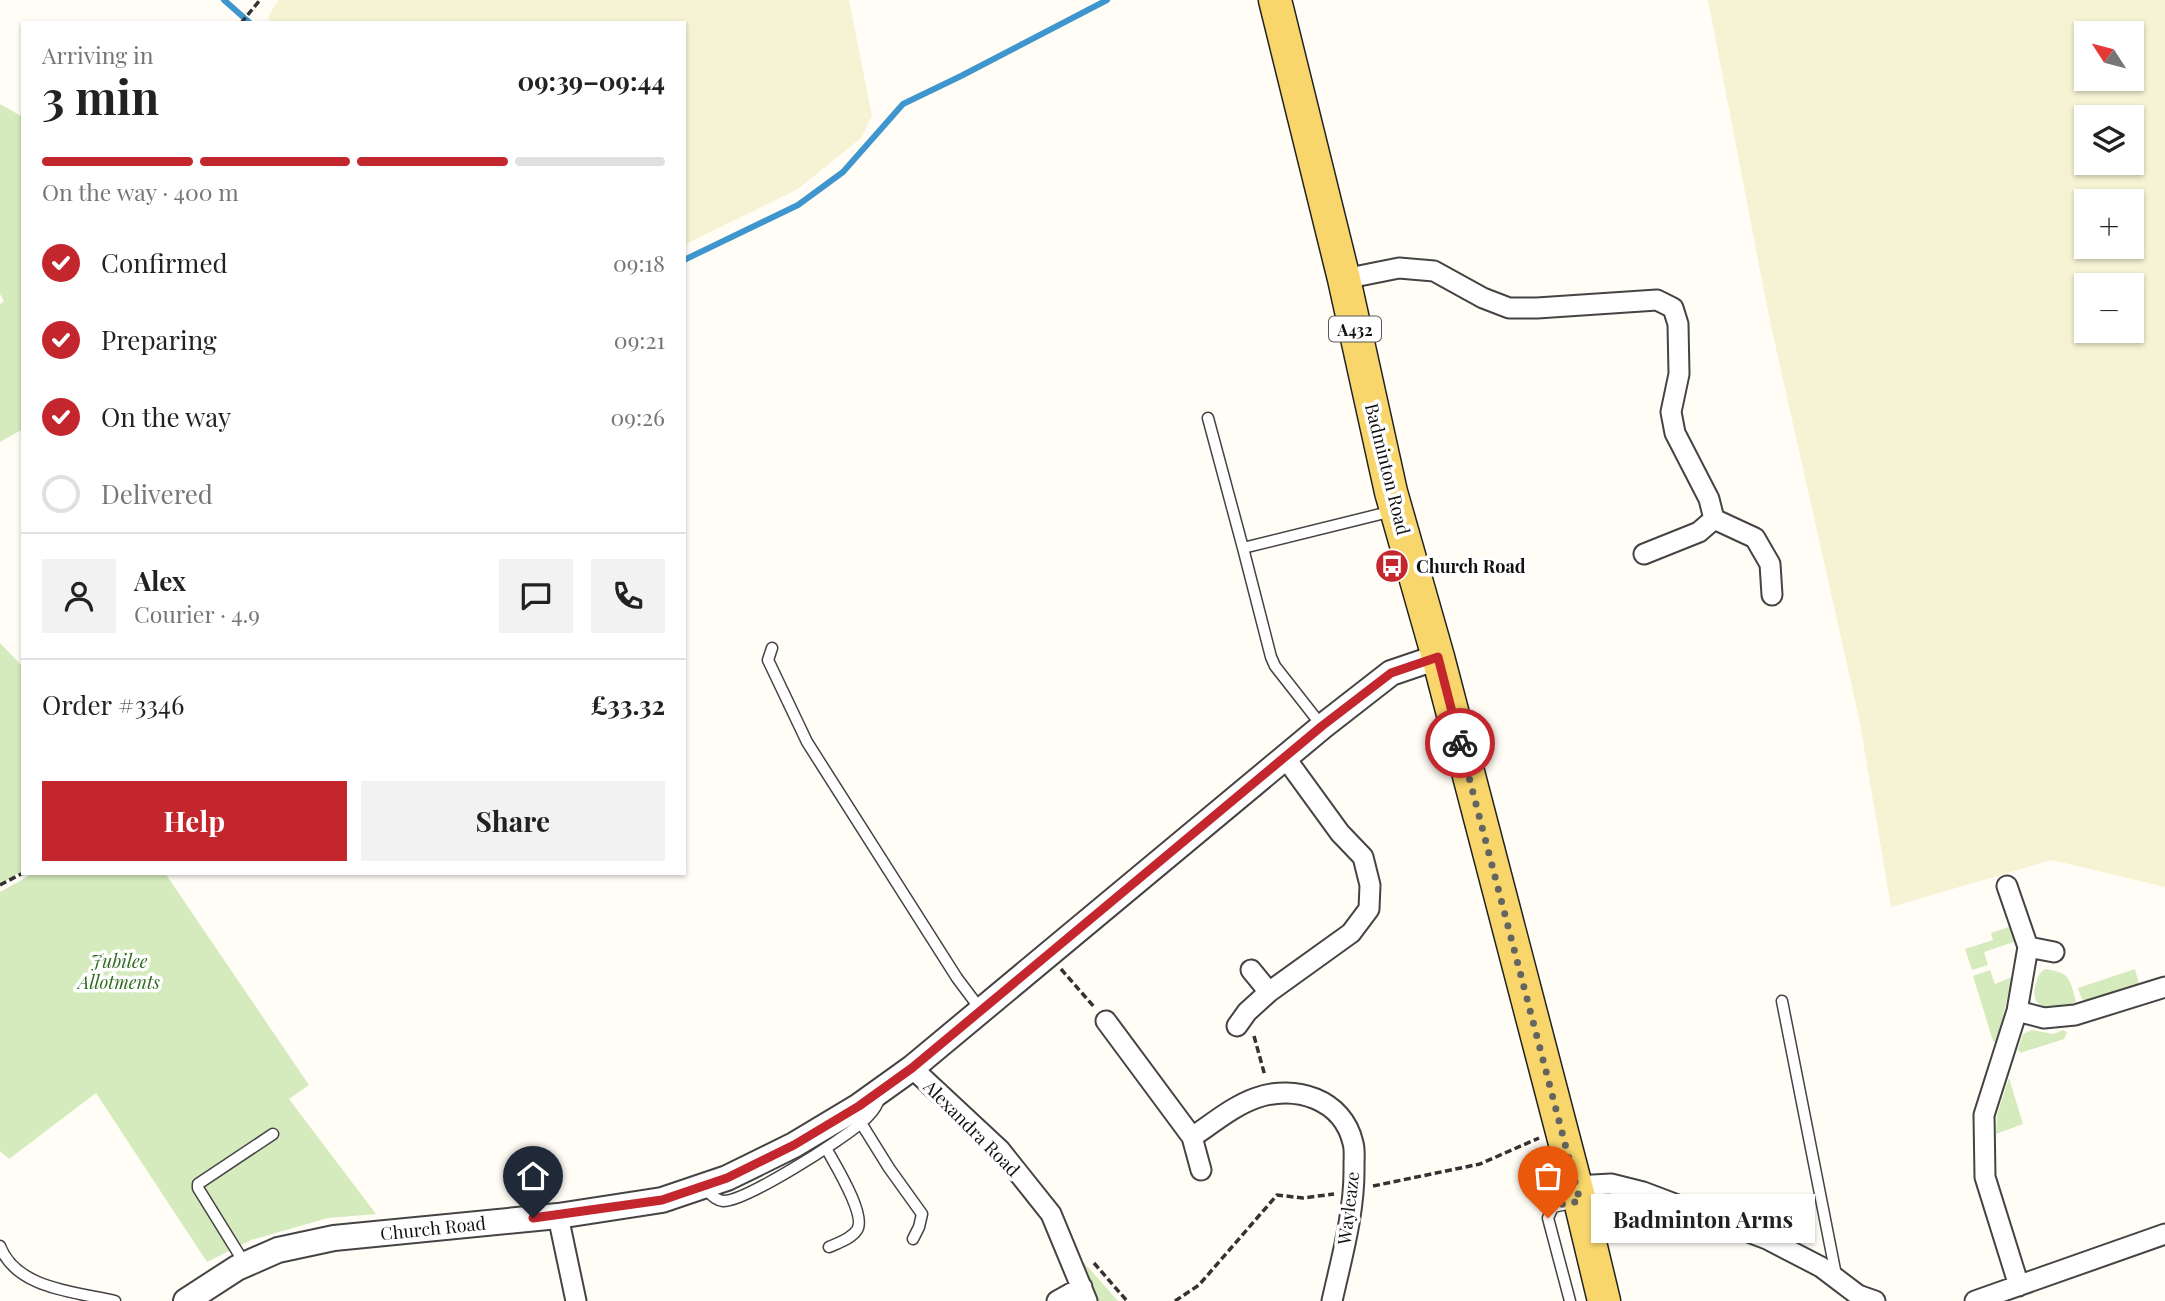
<!DOCTYPE html>
<meta charset="utf-8">
<style>
:root{--surface:#fff;--page:#f2f2f2;--text:#222;--muted:#767676;--line:#e0e0e0;--accent:#c4262e}
body{margin:0;font-family:"Playfair Display",serif;background:var(--page);color:var(--text);height:100vh;display:flex;flex-direction:column;font-size:26px;white-space:nowrap}
*{box-sizing:border-box;margin:0}
p{font-size:23px;color:var(--muted)}
.icon{flex:none;width:38px;height:38px;fill:none;stroke:currentColor;stroke-width:2;stroke-linecap:round;stroke-linejoin:round}
.map{position:relative;flex:1;overflow:hidden}
.side{position:absolute;left:21px;top:21px;width:665px;height:854px;display:flex;flex-direction:column;background:var(--surface);border-radius:0px;box-shadow:0 2px 5px #0004}
.side>*{flex:none}
.needle{width:46px;rotate:306deg}
.tools{position:absolute;left:2074px;top:21px;display:grid;gap:14px}
.tools a{display:grid;place-items:center;width:70px;height:70px;border-radius:0px;background:var(--surface);box-shadow:0 2px 5px #0004;font-size:35px}
.pin{position:absolute;display:grid;place-items:center;width:60px;height:60px;color:#fff;margin:-72px -30px;border-radius:50% 50% 50% 0;rotate:-45deg;box-shadow:0 0 7px #0007}
.pin .icon{rotate:45deg}
.courier{position:absolute;display:grid;place-items:center;width:70px;height:70px;margin:-35px;border:5px solid #c4262e;border-radius:50%;background:#fff;color:#222;box-shadow:0 2px 9px #0007}
.bubble{position:absolute;height:49px;border-radius:0px;background:var(--surface);box-shadow:0 2px 5px #0004;font-size:23px;font-weight:700;line-height:49px;text-align:center}
.head em{font-style:normal;font-weight:700}
.head div{display:flex;flex-direction:column-reverse}
.head{display:flex;align-items:center;justify-content:space-between;height:119px;padding:0 21px}
h1{font-size:46px;font-weight:700;line-height:52px}
.bar{display:grid;grid-template-columns:repeat(4,1fr);gap:10px 7px;align-content:center;height:84px;padding:0 21px}
.bar i{height:9px;border-radius:5px;background:var(--line)}
.bar .selected{background:var(--accent)}
.bar p{grid-column:span 4}
.line{display:flex;align-items:center;gap:18px;padding:0 21px;border-top:2px solid var(--line)}
.line div{flex:1}
.round{display:grid;place-items:center;flex:none;width:74px;height:74px;border-radius:0px;background:var(--page)}
ol{padding:0 21px;list-style:none}
li{display:flex;align-items:center;gap:21px;height:77px}
li p{margin-inline-start:auto}
li .icon{padding:7px;border-radius:50%;background:var(--accent);color:#fff;stroke-width:4}
li:last-child{color:var(--muted)}
li i{width:38px;height:38px;border:4px solid var(--line);border-radius:50%}
.primary-button{display:flex;gap:14px;margin-top:auto;padding:14px 21px}
.primary-button a{flex:1;height:80px;border-radius:0px;background:var(--accent);color:#fff;font-size:28px;font-weight:700;line-height:80px;text-align:center}
.primary-button a+a{background:var(--page);color:var(--text)}
.map>svg:first-child{display:block}
.farmland{fill:#f6f3d4;fill-rule:evenodd}
.green{fill:#d5ebbd}
.lines{fill:none;stroke-linecap:round;stroke-linejoin:round}
.stream{stroke:#3f96cf;stroke-width:6}
.service-casing{stroke:#444;stroke-width:13}
.minor-casing{stroke:#444;stroke-width:23}
.tertiary-casing{stroke:#444;stroke-width:28}
.primary-casing{stroke:#222;stroke-width:35}
.path{stroke:#333;stroke-width:3.5;stroke-dasharray:7 3.5;stroke-linecap:butt}
.service{stroke:#fff;stroke-width:10}
.minor{stroke:#fff;stroke-width:19}
.tertiary{stroke:#fff;stroke-width:24}
.primary{stroke:#f9d66b;stroke-width:32}
.done{stroke:#646461;stroke-width:7;stroke-dasharray:0 12.6}
.route{stroke:#c4262e;stroke-width:9}
.labels{text-anchor:middle;dominant-baseline:central;stroke-width:7;stroke-linejoin:round;paint-order:stroke}
.shield{fill:#fff;stroke:#585858;stroke-width:2}
.shield-label{font-size:16px;font-weight:bold;fill:#111}
.street-label{font-size:18px;fill:#111;stroke:#fff}
.poi-label{font-size:18px;font-weight:bold;fill:#111;stroke:#fff;text-anchor:start}
.park-label{font-size:18px;font-style:italic;fill:#2f6b1f;stroke:#fff}
</style>
<div class="map">
<svg width="2165" height="1301" viewBox="0 0 2165 1301">
<rect width="100%" height="100%" fill="#fffdf5"/>
<path class="farmland" d="M278,0H849L872,116L861,138L798,189L684,245V23H271L268,17Z
M1708,0H2165V887L2052,860L1891,907L1859,718L1769,317ZM2086,33H2132V79H2086ZM2086,117H2132V163H2086ZM2086,201H2132V247H2086ZM2086,285H2132V331H2086Z"/>
<path class="green" d="M0,104L23,117V429L0,442V304L4,301L0,294Z
M0,643L23,667V870L0,885Z
M34,873H164L167,876L309,1085L289,1099L376,1214L328,1218L251,1240L207,1262L96,1093L9,1159L0,1151V892Z
M2009,927L2013,930L2017,941L1984,952L1988,965L1972,970L1965,949L1993,940L1991,933Z
M2045,969C2071,973 2069,978 2076,1001L2074,1003C2055,1008 2027,1013 2036,983C2038,976 2039,973 2045,969Z
M2135,969L2139,984L2085,1001L2082,999L2078,988Z
M1990,970L1995,984L2012,977L1997,1042L1993,1041L1973,976Z
M2032,1030L2053,1034L2063,1030L2067,1032L2064,1039L2020,1053L2018,1049L2023,1034Z
M2009,1078L2023,1124L1996,1134L1997,1115Z
M1078,1256L1118,1301H1096Z"/>
<g class="lines">
<path class="stream" d="M224,0L250,23
M684,260L798,205L843,172L903,104L961,76L1107,0"/>
<g class="service-casing">
<path id="service" d="M1208,418L1243,548L1271,657L1275,666L1322,726
M1243,548L1393,511
M772,648L768,660L807,742L957,978L981,1010
M1782,1001L1836,1275
M861,1123L889,1168L922,1214L919,1227L913,1239
M826,1148C834,1163 867,1215 857,1230C851,1239 838,1243 829,1247
M705,1189C711,1194 715,1200 723,1201C745,1202 843,1139 861,1123C868,1117 875,1110 878,1102
M0,1246C16,1289 76,1292 115,1301
M245,1264L198,1188V1184L273,1134
M1570,1301L1548,1218L1553,1207L1576,1202"/>
</g>
<g class="minor-casing">
<path id="minor" d="M1344,279L1399,268L1434,271L1483,298L1509,308H1537L1657,300L1673,308L1678,324L1679,374L1671,412L1675,433L1709,499L1714,519
M1644,554L1699,532L1714,519L1755,538L1770,564L1772,595
M2007,886L2028,947L2017,1011L1984,1115L1985,1177L2019,1286
M2028,947L2054,952
M1251,970L1269,992
M2017,1011L2044,1018L2075,1015L2165,987
M1106,1021L1192,1137L1201,1170
M1237,1026L1247,1012L1269,992L1351,933L1369,909L1370,885L1363,857L1340,833L1284,756
M912,1068L1000,1150L1051,1214L1087,1301
M1192,1137C1212,1124 1233,1106 1256,1098C1295,1084 1343,1099 1353,1143C1355,1150 1354,1158 1354,1165C1355,1211 1342,1256 1332,1301
M1575,1186L1611,1184L1643,1192L1767,1239L1821,1267L1858,1295L1875,1301
M558,1216L576,1301
M1057,1301L1082,1287
M1975,1301L2165,1234"/>
</g>
<g class="tertiary-casing">
<path id="tertiary" d="M186,1301L237,1268L278,1250L334,1238L558,1216L662,1200L727,1178L794,1145L859,1106L912,1068L1323,726L1391,673L1438,657"/>
</g>
<g class="primary-casing">
<path id="primary" d="M1275,0L1344,279L1391,492L1438,657L1580,1201L1604,1301"/>
</g>
<path class="path" d="M241,23L260,0
M0,885L23,873
M1061,969L1095,1008
M1254,1036L1265,1076
M1373,1186L1480,1164L1539,1138
M1094,1263L1127,1301
M1175,1301L1199,1285L1277,1195L1303,1198L1334,1194"/>
<use href="#service" class="service"/>
<use href="#minor" class="minor"/>
<use href="#tertiary" class="tertiary"/>
<use href="#primary" class="primary"/>
</g>
<g class="lines">
<path class="done" d="M1460,743L1580,1201L1553,1206L1548,1218"/>
<path class="route" d="M533,1218L662,1200L727,1178L794,1145L859,1106L912,1068L1322,726L1391,673L1438,657L1460,743"/>
</g>
<defs>
<g id="bus-disc" transform="scale(1.75)"><circle r="9.5" fill="#c4262e" stroke="#fff"/><path d="M-5-6H5V4H4V6H2V4H-2V6H-4V4H-5ZM-3.5-4V0h7V-4ZM-3.5 1.2v1.5H-2V1.2ZM2 1.2v1.5H3.5V1.2Z" fill="#fff"/></g>
</defs>
<g fill-rule="evenodd">
<use href="#bus-disc" x="1392" y="566"/>
</g>
<g class="labels">
<rect class="shield" x="1329" y="316.5" width="52" height="25" rx="5"/>
<g class="shield-label">
<text x="1355" y="329">A432</text>
</g>
<g class="street-label">
<text transform="translate(1388 469) rotate(76)">Badminton Road</text>
<text transform="translate(972 1128) rotate(45)">Alexandra Road</text>
<text transform="translate(1348 1208) rotate(-83)">Wayleaze</text>
<text transform="translate(433 1228) rotate(-6)">Church Road</text>
</g>
<g class="poi-label">
<text x="1416" y="566">Church Road</text>
</g>
<g class="park-label">
<text x="119" y="961">Jubilee<tspan x="119" dy="21">Allotments</tspan></text>
</g>
</g>
</svg>
<div class="tools">
<a><svg class="needle" viewBox="-14 -14 28 28"><path d="M0-13l5 13h-10z" fill="#e53935"/><path d="M0 13l5-13h-10z" fill="#767676"/></svg></a>
<a><svg class="icon" aria-label="layers" viewBox="0 0 24 24"><path d="M12 4l9 5-9 5-9-5zM3 14l9 5 9-5"/></svg></a>
<a>+</a>
<a>−</a>
</div>
<div class="pin" style="left:1548px;top:1218px;background:#ea580c"><svg class="icon" aria-label="bag" viewBox="0 0 24 24"><path d="M5 8h14l-1 12H6zM9 8a3 3 0 0 1 6 0"/></svg></div>
<div class="pin" style="left:533px;top:1218px;background:#1f2937"><svg class="icon" aria-label="home" viewBox="0 0 24 24"><path d="M3 11l9-7 9 7M6 9v11h12V9"/></svg></div>
<div class="courier" style="left:1460px;top:743px"><svg class="icon" aria-label="bike" viewBox="0 0 24 24"><circle cx="6" cy="16" r="4"/><circle cx="18" cy="16" r="4"/><path d="M6 16l4-8h5l3 8M10 8l3 8H6M13 5h3"/></svg></div>
<div class="bubble" style="left:1591px;top:1194px;width:224px">Badminton Arms</div>
<section class="side">
<div class="head"><div><h1>3 min</h1><p>Arriving in</p></div><em>09:39–09:44</em></div>
<div class="bar"><i class="selected"></i><i class="selected"></i><i class="selected"></i><i></i><p>On the way · 400 m</p></div>
<ol>
<li><svg class="icon" aria-label="check" viewBox="0 0 24 24"><path d="M5 12l5 5 9-10"/></svg>Confirmed<p>09:18</p></li>
<li><svg class="icon" aria-label="check" viewBox="0 0 24 24"><path d="M5 12l5 5 9-10"/></svg>Preparing<p>09:21</p></li>
<li><svg class="icon" aria-label="check" viewBox="0 0 24 24"><path d="M5 12l5 5 9-10"/></svg>On the way<p>09:26</p></li>
<li><i></i>Delivered</li>
</ol>
<div class="line" style="height:126px"><a class="round"><svg class="icon" aria-label="person" viewBox="0 0 24 24"><circle cx="12" cy="8" r="4"/><path d="M4 21q1-7 8-7t8 7"/></svg></a><div><b>Alex</b><p>Courier · 4.9</p></div><a class="round"><svg class="icon" aria-label="chat" viewBox="0 0 24 24"><path d="M4 5h16v11H9l-5 4z"/></svg></a><a class="round"><svg class="icon" aria-label="phone" viewBox="0 0 24 24"><path d="M5 4h4l2 5-3 2q2 4 5 5l2-3 5 2v4C11 20 4 13 5 4z"/></svg></a></div>
<div class="line" style="height:91px"><div>Order #3346</div><b>£33.32</b></div>
<div class="primary-button"><a>Help</a><a>Share</a></div>
</section>
</div>
